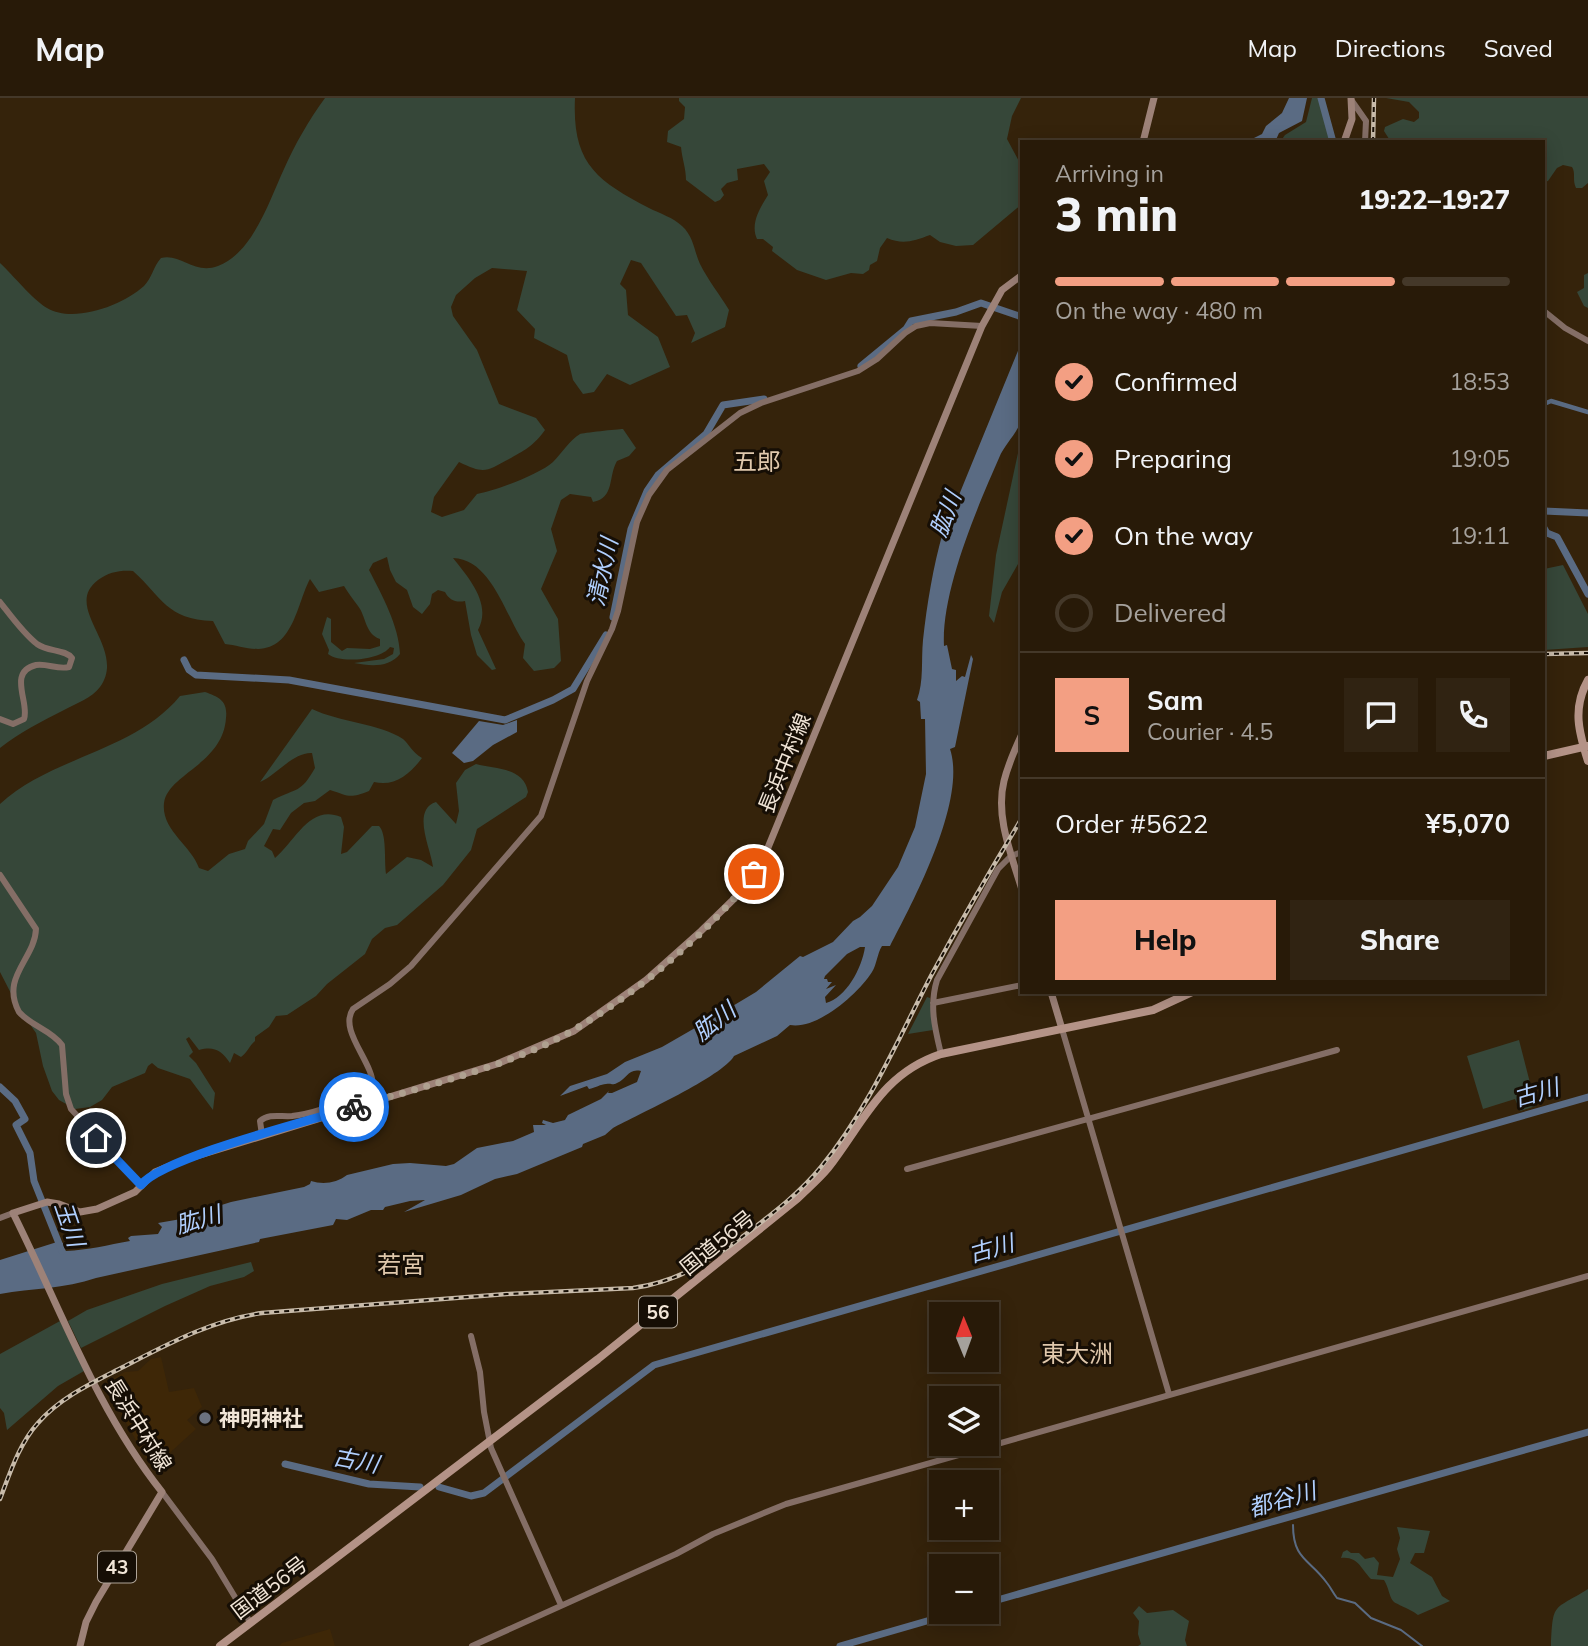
<!DOCTYPE html>
<meta charset="utf-8">
<style>
:root{--surface:#281a08;--page:#302312;--text:#f1f3f6;--muted:#a5a19c;--line:#443829;--accent:#f39f83}
body{margin:0;font-family:Mulish,"Noto Sans JP",sans-serif;background:var(--page);color:var(--text);height:100vh;display:flex;flex-direction:column;font-size:26px;white-space:nowrap}
*{box-sizing:border-box;margin:0}
p{font-size:23px;color:var(--muted)}
.icon{flex:none;width:38px;height:38px;fill:none;stroke:currentColor;stroke-width:2;stroke-linecap:round;stroke-linejoin:round}
.map{position:relative;flex:1;overflow:hidden}
.drawer{position:absolute;left:1020px;top:42px;width:525px;height:854px;display:flex;flex-direction:column;background:var(--surface);border-radius:0px;box-shadow:0 4px 18px #0003,0 0 0 2px var(--line)}
.drawer>*{flex:none}
.needle{width:46px;rotate:359deg}
.controls{position:absolute;left:929px;top:1204px;display:grid;gap:14px}
.controls a{display:grid;place-items:center;width:70px;height:70px;border-radius:0px;background:var(--surface);box-shadow:0 4px 18px #0003,0 0 0 2px var(--line);font-size:35px}
.pin{position:absolute;display:grid;place-items:center;width:60px;height:60px;color:#fff;margin:-30px;border:4px solid #fff;border-radius:50%;box-shadow:0 2px 7px #0007}
.courier{position:absolute;display:grid;place-items:center;width:70px;height:70px;margin:-35px;border:5px solid #1a73e8;border-radius:50%;background:#fff;color:#222;box-shadow:0 2px 9px #0007}
.head em{font-style:normal;font-weight:800}
.head div{display:flex;flex-direction:column-reverse}
.head{display:flex;align-items:center;justify-content:space-between;height:119px;padding:0 35px}
h1{font-size:46px;font-weight:800;line-height:52px}
.bar{display:grid;grid-template-columns:repeat(4,1fr);gap:10px 7px;align-content:center;height:84px;padding:0 35px}
.bar i{height:9px;border-radius:5px;background:var(--line)}
.bar .on{background:var(--accent)}
.bar p{grid-column:span 4}
.line{display:flex;align-items:center;gap:18px;padding:0 35px;border-top:2px solid var(--line)}
.line div{flex:1}
.round{display:grid;place-items:center;flex:none;width:74px;height:74px;border-radius:0px;background:var(--page)}
ol{padding:0 35px;list-style:none}
li{display:flex;align-items:center;gap:21px;height:77px}
li p{margin-inline-start:auto}
li .icon{padding:7px;border-radius:50%;background:var(--accent);color:#111;stroke-width:4}
li:last-child{color:var(--muted)}
li i{width:38px;height:38px;border:4px solid var(--line);border-radius:50%}
.cta{display:flex;gap:14px;margin-top:auto;padding:14px 35px}
.cta a{flex:1;height:80px;border-radius:0px;background:var(--accent);color:#111;font-size:28px;font-weight:800;line-height:80px;text-align:center}
.cta a+a{background:var(--page);color:var(--text)}
header{display:flex;align-items:center;gap:42px;box-sizing:border-box;height:98px;padding:0 35px;background:var(--surface);border-bottom:2px solid var(--line)}
header strong{font-size:33px}
nav{display:flex;gap:38px;margin-inline-start:auto;font-size:24px}
.map>svg:first-child{display:block}
.built{fill:#3e2707}
.green{fill:#364739}
.water{fill:#5a6b83;fill-rule:evenodd}
.lines{fill:none;stroke-linecap:round;stroke-linejoin:round}
.stream{stroke:#5a6b83;stroke-width:2}
.canal{stroke:#5a6b83;stroke-width:4.5}
.river{stroke:#5a6b83;stroke-width:7}
.secondary{stroke:#846e66;stroke-width:6}
.primary{stroke:#9d8278;stroke-width:7}
.highway{stroke:#b49387;stroke-width:8}
.rail-casing{stroke:#c8bbaa;stroke-width:4.5}
.rail{stroke:#160e05;stroke-width:2;stroke-dasharray:5;stroke-linecap:butt}
.done{stroke:#afa190;stroke-width:7;stroke-dasharray:0 12.6}
.route{stroke:#1a73e8;stroke-width:9}
.worship-dot{fill:#6b7280;stroke:#160e05;stroke-width:2.5}
.labels{text-anchor:middle;dominant-baseline:central;stroke-width:6;stroke-linejoin:round;paint-order:stroke}
.shield{fill:#160e05;stroke:#afa498;stroke-width:2}
.shield-label{font-size:19px;font-weight:bold;fill:#f1e5d7}
.street-label{font-size:21px;fill:#f1e5d7;stroke:#160e05}
.poi-label{font-size:21px;font-weight:bold;fill:#f1e5d7;stroke:#160e05;text-anchor:start}
.water-label{font-size:23px;font-style:italic;fill:#b0cffe;stroke:#160e05}
.quarter-label{font-size:24px;fill:#e0c8ac;stroke:#160e05}
</style>
<header>
<strong>Map</strong>
<nav><a>Map</a><a>Directions</a><a>Saved</a></nav>
</header>
<div class="map">
<svg width="1588" height="1548" viewBox="0 0 1588 1548">
<rect width="100%" height="100%" fill="#35230b"/>
<path class="built" d="M161,1259L169,1294L194,1290L202,1309L187,1322L196,1331L152,1371L104,1285L125,1274L138,1273L151,1261Z
M330,1531L335,1548H279L282,1545Z"/>
<path class="green" d="M325,0H575C572,65 596,82 649,110C659,115 674,120 682,128C694,139 694,153 700,166C708,182 720,197 729,212L725,229L691,245L695,235L687,217L676,218L641,165L631,162L620,186L626,192L628,217L658,239L670,269L630,287L607,276L594,294L583,296L573,282L567,257L534,240L535,231L517,212L527,173L492,170L475,180L456,197L451,209L453,218L477,252L499,306L536,320L545,332C534,347 527,351 511,360C486,373 486,377 459,364L434,399L431,414L442,419L464,412L477,396C495,393 540,376 553,364C562,355 569,343 580,336C582,335 618,331 623,331L636,350L629,358L617,363C608,378 615,400 593,404L591,399L570,396L561,402L551,431L557,453L541,491L558,521L561,563L554,570L534,573L523,560L525,546C506,520 492,461 453,460C469,480 492,506 478,532L496,571L492,572L477,557L471,537L465,503C456,505 449,502 445,494L438,492L432,496L430,506L422,516L413,509L407,492L396,484L390,472L387,459L373,465L369,472C382,497 399,528 400,556C389,570 370,568 354,565L384,561L393,556L394,550L390,549C381,562 340,566 328,556L329,552L322,536L327,519L331,521V544L342,553L347,550L370,551L380,548V541C365,536 366,518 358,508C353,501 348,495 344,488L319,494L310,481C297,505 294,550 258,551C247,551 235,547 225,546L213,523C166,521 163,500 133,473C120,472 109,474 98,482C61,510 128,550 100,589C92,600 77,605 64,612C42,623 19,635 0,650V165C14,178 32,201 47,210C74,226 123,207 144,188C152,180 153,169 161,160C181,155 194,177 218,168C253,155 270,101 284,71C295,46 309,22 325,0Z
M679,0H1021L1012,18L1007,41L1022,69V106L973,147L956,148L940,144L930,137C914,143 903,147 887,140L880,150L877,163L870,167L869,172L863,176L851,175L826,182L797,172L772,153L773,149L763,141H757C750,126 760,110 768,97L764,83L770,74L764,66L737,71L738,82L727,85L721,91L724,97L720,102L715,104L686,82C686,70 682,61 681,49L667,44L668,33L684,21L685,9L679,3Z
M1312,0H1321L1333,44H1280L1285,37L1306,24Z
M1386,0H1588V85L1582,90H1576C1572,82 1576,75 1572,69L1563,67L1557,70L1548,83L1544,84V44H1391L1384,33L1385,29L1403,21L1414,24L1419,20V14L1409,4Z
M1588,175V210L1584,208L1577,194L1584,190V177Z
M1022,346V459L1002,494L994,525L989,518L996,457L1018,355Z
M1563,467L1588,516V549L1544,552V471Z
M205,594C219,599 228,603 226,620C223,666 168,676 164,705C161,732 191,747 199,770L208,773L229,756L245,751L248,743L264,726L273,702C298,689 300,696 315,670L312,655C293,654 277,677 260,684L312,611C339,624 381,626 403,641C409,646 412,654 422,660C410,676 395,689 374,684L369,693C349,701 349,698 330,692L315,703L304,705L291,715L280,732L273,731L264,748L272,753L275,760C296,742 310,706 341,719L344,729L341,756L347,754L372,728H379C387,736 384,762 386,776L407,759L421,762L433,769C431,751 411,712 436,704L456,726L459,713L456,685L465,672L476,666C494,671 524,669 528,694L526,699L477,731L471,752L443,787L397,827L385,830L372,841L365,856L327,886L316,898L287,917L276,918L269,929L255,939V943C249,948 247,955 241,959L234,955L230,965C221,952 214,948 199,952L189,939L186,941L193,954L189,958L196,965L215,995L213,1012L190,981L158,970L152,965L148,968L145,975L112,989L102,1002L90,1009L75,1011L59,1002L52,993L43,968L36,935L18,909L0,874V706C52,658 134,654 180,598Z
M927,899L930,900L933,932L908,936Z
M1519,942L1536,1008L1520,1013L1515,1001L1483,1011L1467,958Z
M251,1164L254,1173L244,1179L210,1188L165,1208L81,1250L68,1223L87,1212L162,1186Z
M60,1223L84,1273L58,1288L7,1332L4,1315L0,1310V1256Z
M1397,1429L1430,1433L1424,1455H1415L1410,1465L1432,1479L1442,1498L1450,1503L1418,1517C1411,1511 1395,1506 1393,1503C1389,1498 1389,1490 1384,1482L1371,1481C1361,1471 1358,1458 1341,1460L1343,1454L1347,1452L1351,1455H1359L1365,1461L1374,1459L1379,1465L1377,1477L1393,1479L1400,1461L1397,1451L1400,1440Z
M1588,1491V1548H1551C1553,1503 1553,1513 1588,1491Z
M1139,1508L1147,1515L1173,1512L1189,1523L1185,1542L1187,1548H1138L1141,1546L1138,1536L1139,1523L1133,1515Z"/>
<path class="water" d="M1289,0H1307L1302,23L1279,35L1275,44H1246L1262,36L1266,28L1282,15Z
M1022,243C1022,265 1026,298 1022,318C1019,335 1005,345 999,360C977,410 941,494 944,548L947,547L952,571L956,572V583L962,578L965,579L971,557L973,561L955,649L950,651C967,702 914,802 890,848H882C877,856 877,866 872,874C858,896 817,932 790,927L777,938L734,958C723,978 637,1017 613,1030L605,1037L583,1046L582,1049L517,1076L495,1081L461,1097L404,1114L425,1102L410,1103L385,1109L383,1112H371L347,1122L336,1121L333,1127L260,1141L259,1144L96,1180C65,1191 32,1190 0,1196V1162L57,1144L63,1145V1150L66,1153C88,1152 108,1147 130,1143L128,1140L131,1138L158,1136L162,1129L158,1125L181,1121L187,1123L185,1121L190,1117L231,1104L304,1089L310,1086L311,1083C323,1087 337,1085 347,1077L393,1066L410,1065L446,1068L454,1066L477,1050L513,1043L534,1034L533,1027H546L542,1025L543,1022L553,1025L565,1022L568,1017L601,1001L609,993L608,995H612L637,984L641,973C628,970 627,981 617,985C611,988 613,985 606,986C601,986 595,990 589,991L587,988L560,998L570,988L607,976L625,964L662,949L721,915L756,894L800,858L803,859L833,844L853,823L860,819L872,808L898,769L915,729L926,676L925,621H921L920,604L917,602C924,583 921,563 923,542C927,506 933,469 943,434L948,433L959,397ZM860,849H865C862,870 846,900 826,905L825,899L836,887L826,891L832,884H828L827,881H824L825,878L847,856Z
M517,622V634L493,647L473,663L464,665L452,655L479,623L503,627Z"/>
<g class="lines">
<path class="stream" d="M1293,1427C1293,1462 1310,1461 1327,1485C1331,1490 1333,1495 1337,1500L1355,1505L1371,1520L1401,1532L1422,1548"/>
<path class="canal" d="M1544,306L1551,303L1588,314"/>
<path class="river" d="M1321,0L1333,44
M861,268L906,231L911,223L956,214L981,205L1022,219
M1544,413L1588,415
M1544,430L1547,435L1557,439L1588,496
M613,519L631,431L647,393L658,377L706,336L723,307L764,301
M184,562L189,572L196,577L289,582L505,622L553,602L573,591L606,537
M0,989L15,1003L25,1021L16,1027L30,1055L34,1083L62,1153
M285,1366L369,1386L420,1389
M439,1389L471,1398L484,1395L654,1267L1588,999
M987,1505L1588,1334
M840,1548L958,1514"/>
<path class="secondary" d="M1352,3L1366,23L1365,44
M1544,213L1565,230L1588,243
M0,504C11,518 23,535 37,546C48,554 65,551 72,560L69,569C58,572 47,565 36,567C7,574 30,605 24,621L13,626L0,621
M0,777L36,831C35,861 0,879 19,914C31,928 51,932 62,947L66,996L71,1011L141,1087
M933,905L1022,887
M1062,931L1169,1296
M941,956C935,931 929,908 937,882L998,771L1011,758L1022,754
M262,1037L260,1023C269,1015 281,1019 292,1018C318,1015 344,1003 368,994L373,989C374,964 338,933 353,911L390,886L411,868L541,718L587,583L612,531L618,513L637,424L649,397L667,372L740,315L761,305L858,273L877,261L905,235L916,228L930,225L982,228
M907,1071L1337,952
M0,1120L13,1115
M471,1238L480,1274L484,1314L491,1350L561,1507
M162,1394L212,1461L250,1524
M472,1548L676,1456L713,1436L786,1406L1588,1178"/>
<path class="primary" d="M1143,44L1154,0
M1344,44L1352,21L1351,0
M1022,636C1015,651 1008,667 1004,683C995,719 1012,758 1022,792
M1051,894L1062,931
M80,1548L86,1524L96,1504L162,1394C96,1311 60,1209 13,1115L47,1104L59,1106L80,1114L97,1111L135,1094L155,1074L187,1061L497,966L574,933L646,882L701,833L740,795L767,752L982,228L1002,192L1022,177"/>
<path class="highway" d="M1588,582C1572,610 1579,635 1588,663
M1544,658L1588,648
M220,1548L598,1261L797,1101C807,1091 819,1081 828,1070C864,1024 881,976 941,956L1153,912L1192,894"/>
<g class="rail-casing">
<path id="rail" d="M1373,44L1374,0
M1544,556L1588,555
M0,1401C10,1375 19,1346 38,1325C61,1299 92,1285 123,1269C168,1246 212,1222 262,1215L507,1196L633,1190C677,1184 711,1163 746,1136C772,1116 800,1095 821,1069C868,1012 898,941 932,876C961,823 991,771 1022,720"/>
</g>
<use href="#rail" class="rail"/>
</g>
<g class="lines">
<path class="done" d="M354,1009C415,991 477,976 536,951C610,919 706,840 754,776"/>
<path class="route" d="M96,1040L141,1087C163,1059 313,1022 354,1009"/>
</g>
<circle class="worship-dot" cx="205" cy="1320" r="7"/>
<g class="labels">
<g class="shield">
<rect x="639" y="1198.5" width="38" height="31" rx="5"/>
<rect x="98" y="1453.5" width="38" height="31" rx="5"/>
</g>
<g class="shield-label">
<text x="658" y="1214">56</text>
<text x="117" y="1469">43</text>
</g>
<g class="street-label">
<text transform="translate(784 665) rotate(-68)">長浜中村線</text>
<text transform="translate(717 1144) rotate(-39)">国道56号</text>
<text transform="translate(139 1326) rotate(58)">長浜中村線</text>
<text transform="translate(269 1489) rotate(-37)">国道56号</text>
</g>
<g class="poi-label">
<text x="219" y="1320">神明神社</text>
</g>
<g class="water-label">
<text transform="translate(945 416) rotate(-69)">肱川</text>
<text transform="translate(602 474) rotate(-78)">清水川</text>
<text transform="translate(714 923) rotate(-38)">肱川</text>
<text transform="translate(1536 994) rotate(-16)">古川</text>
<text transform="translate(198 1121) rotate(-16)">肱川</text>
<text transform="translate(70 1126) rotate(71)">玉川</text>
<text transform="translate(991 1150) rotate(-16)">古川</text>
<text transform="translate(356 1362) rotate(11)">古川</text>
<text transform="translate(1282 1401) rotate(-16)">都谷川</text>
</g>
<g class="quarter-label">
<text x="757" y="363">五郎</text>
<text x="401" y="1166">若宮</text>
<text x="1077" y="1255">東大洲</text>
</g>
</g>
</svg>
<div class="controls">
<a><svg class="needle" viewBox="-14 -14 28 28"><path d="M0-13l5 13h-10z" fill="#e53935"/><path d="M0 13l5-13h-10z" fill="#a5a19c"/></svg></a>
<a><svg class="icon" aria-label="layers" viewBox="0 0 24 24"><path d="M12 4l9 5-9 5-9-5zM3 14l9 5 9-5"/></svg></a>
<a>+</a>
<a>−</a>
</div>
<div class="pin" style="left:754px;top:776px;background:#ea580c"><svg class="icon" aria-label="bag" viewBox="0 0 24 24"><path d="M5 8h14l-1 12H6zM9 8a3 3 0 0 1 6 0"/></svg></div>
<div class="pin" style="left:96px;top:1040px;background:#1f2937"><svg class="icon" aria-label="home" viewBox="0 0 24 24"><path d="M3 11l9-7 9 7M6 9v11h12V9"/></svg></div>
<div class="courier" style="left:354px;top:1009px"><svg class="icon" aria-label="bike" viewBox="0 0 24 24"><circle cx="6" cy="16" r="4"/><circle cx="18" cy="16" r="4"/><path d="M6 16l4-8h5l3 8M10 8l3 8H6M13 5h3"/></svg></div>
<section class="drawer">
<div class="head"><div><h1>3 min</h1><p>Arriving in</p></div><em>19:22–19:27</em></div>
<div class="bar"><i class="on"></i><i class="on"></i><i class="on"></i><i></i><p>On the way · 480 m</p></div>
<ol>
<li><svg class="icon" aria-label="check" viewBox="0 0 24 24"><path d="M5 12l5 5 9-10"/></svg>Confirmed<p>18:53</p></li>
<li><svg class="icon" aria-label="check" viewBox="0 0 24 24"><path d="M5 12l5 5 9-10"/></svg>Preparing<p>19:05</p></li>
<li><svg class="icon" aria-label="check" viewBox="0 0 24 24"><path d="M5 12l5 5 9-10"/></svg>On the way<p>19:11</p></li>
<li><i></i>Delivered</li>
</ol>
<div class="line" style="height:126px"><b class="round" style="background:var(--accent);color:#111">S</b><div><b>Sam</b><p>Courier · 4.5</p></div><a class="round"><svg class="icon" aria-label="chat" viewBox="0 0 24 24"><path d="M4 5h16v11H9l-5 4z"/></svg></a><a class="round"><svg class="icon" aria-label="phone" viewBox="0 0 24 24"><path d="M5 4h4l2 5-3 2q2 4 5 5l2-3 5 2v4C11 20 4 13 5 4z"/></svg></a></div>
<div class="line" style="height:91px"><div>Order #5622</div><b>¥5,070</b></div>
<div class="cta"><a>Help</a><a>Share</a></div>
</section>
</div>
